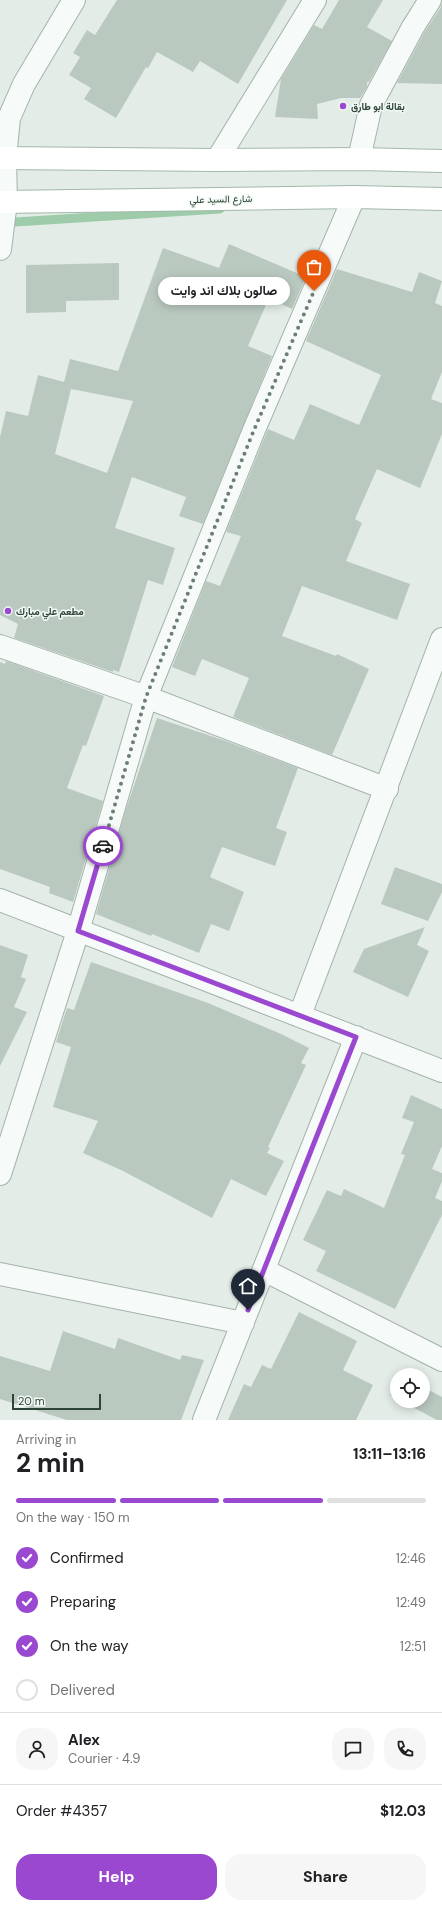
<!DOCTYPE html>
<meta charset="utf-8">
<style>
:root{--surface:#fff;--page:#f6f6f6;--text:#202124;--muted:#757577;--line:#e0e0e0;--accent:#9b48d1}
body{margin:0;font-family:"DM Sans",Vazirmatn,sans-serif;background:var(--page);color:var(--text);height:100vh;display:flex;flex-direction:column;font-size:15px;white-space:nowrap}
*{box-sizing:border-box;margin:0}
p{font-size:13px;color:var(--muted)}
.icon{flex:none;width:22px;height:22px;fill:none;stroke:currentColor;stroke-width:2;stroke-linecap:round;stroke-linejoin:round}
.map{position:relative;height:1420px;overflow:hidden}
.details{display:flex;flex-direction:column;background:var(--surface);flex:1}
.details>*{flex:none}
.fabs{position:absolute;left:390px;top:1368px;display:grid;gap:8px}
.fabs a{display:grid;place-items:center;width:40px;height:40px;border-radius:50%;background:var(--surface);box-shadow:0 2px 10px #0003;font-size:20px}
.scale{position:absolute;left:12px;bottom:10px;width:89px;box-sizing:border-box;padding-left:4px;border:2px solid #2b4435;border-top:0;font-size:11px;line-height:14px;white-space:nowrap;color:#2b4435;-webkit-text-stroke:3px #f3f9f5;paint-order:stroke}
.pin{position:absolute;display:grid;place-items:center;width:34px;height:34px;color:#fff;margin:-41px -17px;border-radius:50% 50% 50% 0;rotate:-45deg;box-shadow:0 0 4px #0007}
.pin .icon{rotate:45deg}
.courier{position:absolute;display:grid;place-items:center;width:40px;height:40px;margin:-20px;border:3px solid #9b48d1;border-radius:50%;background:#fff;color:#222;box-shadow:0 1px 5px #0007}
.bubble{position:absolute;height:28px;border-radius:14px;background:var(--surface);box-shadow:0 2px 10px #0003;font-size:13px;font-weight:700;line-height:28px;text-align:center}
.head em{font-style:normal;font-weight:700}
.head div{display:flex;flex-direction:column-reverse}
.head{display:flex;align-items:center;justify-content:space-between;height:68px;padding:0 16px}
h1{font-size:26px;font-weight:700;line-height:30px}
.bar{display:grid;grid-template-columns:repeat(4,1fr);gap:6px 4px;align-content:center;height:48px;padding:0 16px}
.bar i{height:5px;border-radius:3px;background:var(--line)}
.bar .active{background:var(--accent)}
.bar p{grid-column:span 4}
.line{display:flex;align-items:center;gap:10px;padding:0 16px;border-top:1px solid var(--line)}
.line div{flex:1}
.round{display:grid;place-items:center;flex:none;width:42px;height:42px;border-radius:16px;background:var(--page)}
ol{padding:0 16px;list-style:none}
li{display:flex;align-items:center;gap:12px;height:44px}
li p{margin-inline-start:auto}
li .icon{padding:4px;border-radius:50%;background:var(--accent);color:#fff;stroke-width:4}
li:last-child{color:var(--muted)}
li i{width:22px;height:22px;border:2px solid var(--line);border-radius:50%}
.primary-button{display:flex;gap:8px;margin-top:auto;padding:8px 16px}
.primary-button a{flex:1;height:46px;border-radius:16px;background:var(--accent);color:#fff;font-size:16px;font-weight:700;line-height:46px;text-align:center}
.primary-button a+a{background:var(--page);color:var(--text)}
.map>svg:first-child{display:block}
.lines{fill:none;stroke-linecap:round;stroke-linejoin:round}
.stream{stroke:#9eccab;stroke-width:9}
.building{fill:#bac9c0;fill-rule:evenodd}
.minor-casing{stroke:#a4b3aa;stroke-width:24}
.major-casing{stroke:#a2b8aa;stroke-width:24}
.minor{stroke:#f6faf8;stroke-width:22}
.major{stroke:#fff;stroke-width:22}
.done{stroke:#6b7f73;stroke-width:4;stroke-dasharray:0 7.2}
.route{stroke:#9b48d1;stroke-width:5}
.poi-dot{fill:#9b48d1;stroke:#f3f9f5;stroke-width:1.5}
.labels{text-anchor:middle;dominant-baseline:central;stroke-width:3;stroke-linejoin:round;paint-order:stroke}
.poi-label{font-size:10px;font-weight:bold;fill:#2b4435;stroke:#f3f9f5;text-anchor:start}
.street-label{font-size:10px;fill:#2b4435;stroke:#f3f9f5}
</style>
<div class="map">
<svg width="442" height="1420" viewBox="0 0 442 1420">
<rect width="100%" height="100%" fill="#e3ece6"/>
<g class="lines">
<path class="stream" d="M15,222L220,209"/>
</g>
<path class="building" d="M117,0H287L238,84L200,61L193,72L157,52L148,68L146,67L116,118L84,99L91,88L69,75L80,57L73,53L87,30L95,35Z
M339,0H383L367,27L392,41L369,82H367V87L360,98H341L317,104L318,119L275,117L281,79L314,25L322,29Z
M442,2V84L397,83L424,33L441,7Z
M229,244L306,277L292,309L269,298L248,346L272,356L203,524L179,516L186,497L132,477L115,528L175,548L163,585L148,580L119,672L113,670V672L14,638L18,624L0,615V437L6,411L28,416L38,375L64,382L70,359L118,371L163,248L219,268ZM71,389L133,401L107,473L55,454Z
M119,263V300L66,301V312L26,313V265Z
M337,269L412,292L419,272L442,281L435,303L442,306V372L431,399L442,403V434L420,488L377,469L355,519L362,523L346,561L410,584L397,620L302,586L282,636L336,656L337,654L369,669L332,755L233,717L249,678L202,659L195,676L172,667L206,581L220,586L241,536L226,532L268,429L294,440L310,404L359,425L381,375L306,341Z
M6,661L104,696L86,746L83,745L67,788L103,801L73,902L49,893L50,887L0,869V662L5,664Z
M157,718L223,740L298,768L276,828L287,832L275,866L222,847L210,877L244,892L229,931L211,924L199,953L152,934L151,936L96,914L126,809Z
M395,867L442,884V892L428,921L381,904Z
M425,927L417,945L429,951L408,997L353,972L364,949Z
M0,945L28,955L21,977L26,979L14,1007L27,1012L0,1066Z
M91,962L208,1003L281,1034L309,1048L301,1063L306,1065L268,1147L270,1148L267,1153L284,1161L266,1196L231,1179L212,1218L123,1171L83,1153L98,1121L53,1107L71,1047L56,1042L67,1008L74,1010Z
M411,1095L442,1109V1146L432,1169L442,1173V1181L435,1198L442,1201V1215L395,1309L316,1271L326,1251L303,1240L327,1190L341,1196L344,1189L384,1208L405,1155L401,1154L414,1122L402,1118Z
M299,1312L357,1341L343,1370L373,1385L356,1420H228L244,1384L251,1387L262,1365L271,1369Z
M63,1331L115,1349L118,1338L180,1360L182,1355L204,1360L181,1420H67L0,1399V1356L50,1371Z
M397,1380V1399L390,1395Z
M423,1387L442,1397V1420H437L401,1401H423Z"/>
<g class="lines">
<g class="minor-casing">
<path id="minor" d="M359,159L371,105L413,27L430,0
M217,160L315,0
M0,249L6,202L5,158L9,118L24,84L74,0
M0,646L146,697L387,789
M0,900L442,1071
M300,1015L442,639
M0,1174L78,931L146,697L254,430L354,197
M264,1270L442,1360
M0,1274L243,1323
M204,1420L356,1037"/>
</g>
<g class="major-casing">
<path id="major" d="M0,158L217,160L359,159L442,161
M0,202L354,197L442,199"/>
</g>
<use href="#minor" class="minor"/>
<use href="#major" class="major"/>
</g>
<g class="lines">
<path class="done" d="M103,846L146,697L254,430L314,291"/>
<path class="route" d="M103,846L78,931L356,1037L248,1310"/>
</g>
<g class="poi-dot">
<circle cx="343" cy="106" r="4"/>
<circle cx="8" cy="611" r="4"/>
</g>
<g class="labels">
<g class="poi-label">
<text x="351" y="106">بقالة ابو طارق</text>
<text x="16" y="611">مطعم علي مبارك</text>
</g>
<g class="street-label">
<text transform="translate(221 199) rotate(-1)">شارع السيد علي</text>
</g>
</g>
</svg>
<div class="fabs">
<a><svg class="icon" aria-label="locate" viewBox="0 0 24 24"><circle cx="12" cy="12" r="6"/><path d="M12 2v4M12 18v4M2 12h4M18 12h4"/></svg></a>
</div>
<div class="scale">20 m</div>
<div class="pin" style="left:314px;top:291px;background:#ea580c"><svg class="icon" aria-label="bag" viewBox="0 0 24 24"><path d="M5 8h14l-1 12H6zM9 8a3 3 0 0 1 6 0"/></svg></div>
<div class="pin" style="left:248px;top:1310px;background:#1f2937"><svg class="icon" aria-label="home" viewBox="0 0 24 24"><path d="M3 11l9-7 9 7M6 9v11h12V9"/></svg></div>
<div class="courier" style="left:103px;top:846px"><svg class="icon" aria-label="car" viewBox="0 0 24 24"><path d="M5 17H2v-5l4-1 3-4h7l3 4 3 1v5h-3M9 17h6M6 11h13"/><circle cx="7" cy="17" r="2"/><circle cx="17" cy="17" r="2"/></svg></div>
<div class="bubble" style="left:158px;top:277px;width:132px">صالون بلاك اند وايت</div>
</div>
<section class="details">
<div class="head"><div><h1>2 min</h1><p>Arriving in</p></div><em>13:11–13:16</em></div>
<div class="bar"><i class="active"></i><i class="active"></i><i class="active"></i><i></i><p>On the way · 150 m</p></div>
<ol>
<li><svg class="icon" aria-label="check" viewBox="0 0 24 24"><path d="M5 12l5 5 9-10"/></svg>Confirmed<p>12:46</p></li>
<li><svg class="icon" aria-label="check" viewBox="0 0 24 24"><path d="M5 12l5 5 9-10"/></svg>Preparing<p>12:49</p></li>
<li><svg class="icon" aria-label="check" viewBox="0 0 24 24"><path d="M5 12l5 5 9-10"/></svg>On the way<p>12:51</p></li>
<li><i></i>Delivered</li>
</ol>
<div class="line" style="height:72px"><a class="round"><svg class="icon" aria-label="person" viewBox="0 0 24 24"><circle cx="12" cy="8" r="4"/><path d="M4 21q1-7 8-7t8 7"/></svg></a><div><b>Alex</b><p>Courier · 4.9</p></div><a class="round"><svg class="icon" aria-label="chat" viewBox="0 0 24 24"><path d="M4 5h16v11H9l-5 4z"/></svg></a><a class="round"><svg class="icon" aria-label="phone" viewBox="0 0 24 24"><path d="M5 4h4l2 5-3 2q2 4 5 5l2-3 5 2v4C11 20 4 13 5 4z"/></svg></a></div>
<div class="line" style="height:52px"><div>Order #4357</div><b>$12.03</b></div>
<div class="primary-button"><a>Help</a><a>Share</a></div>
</section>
